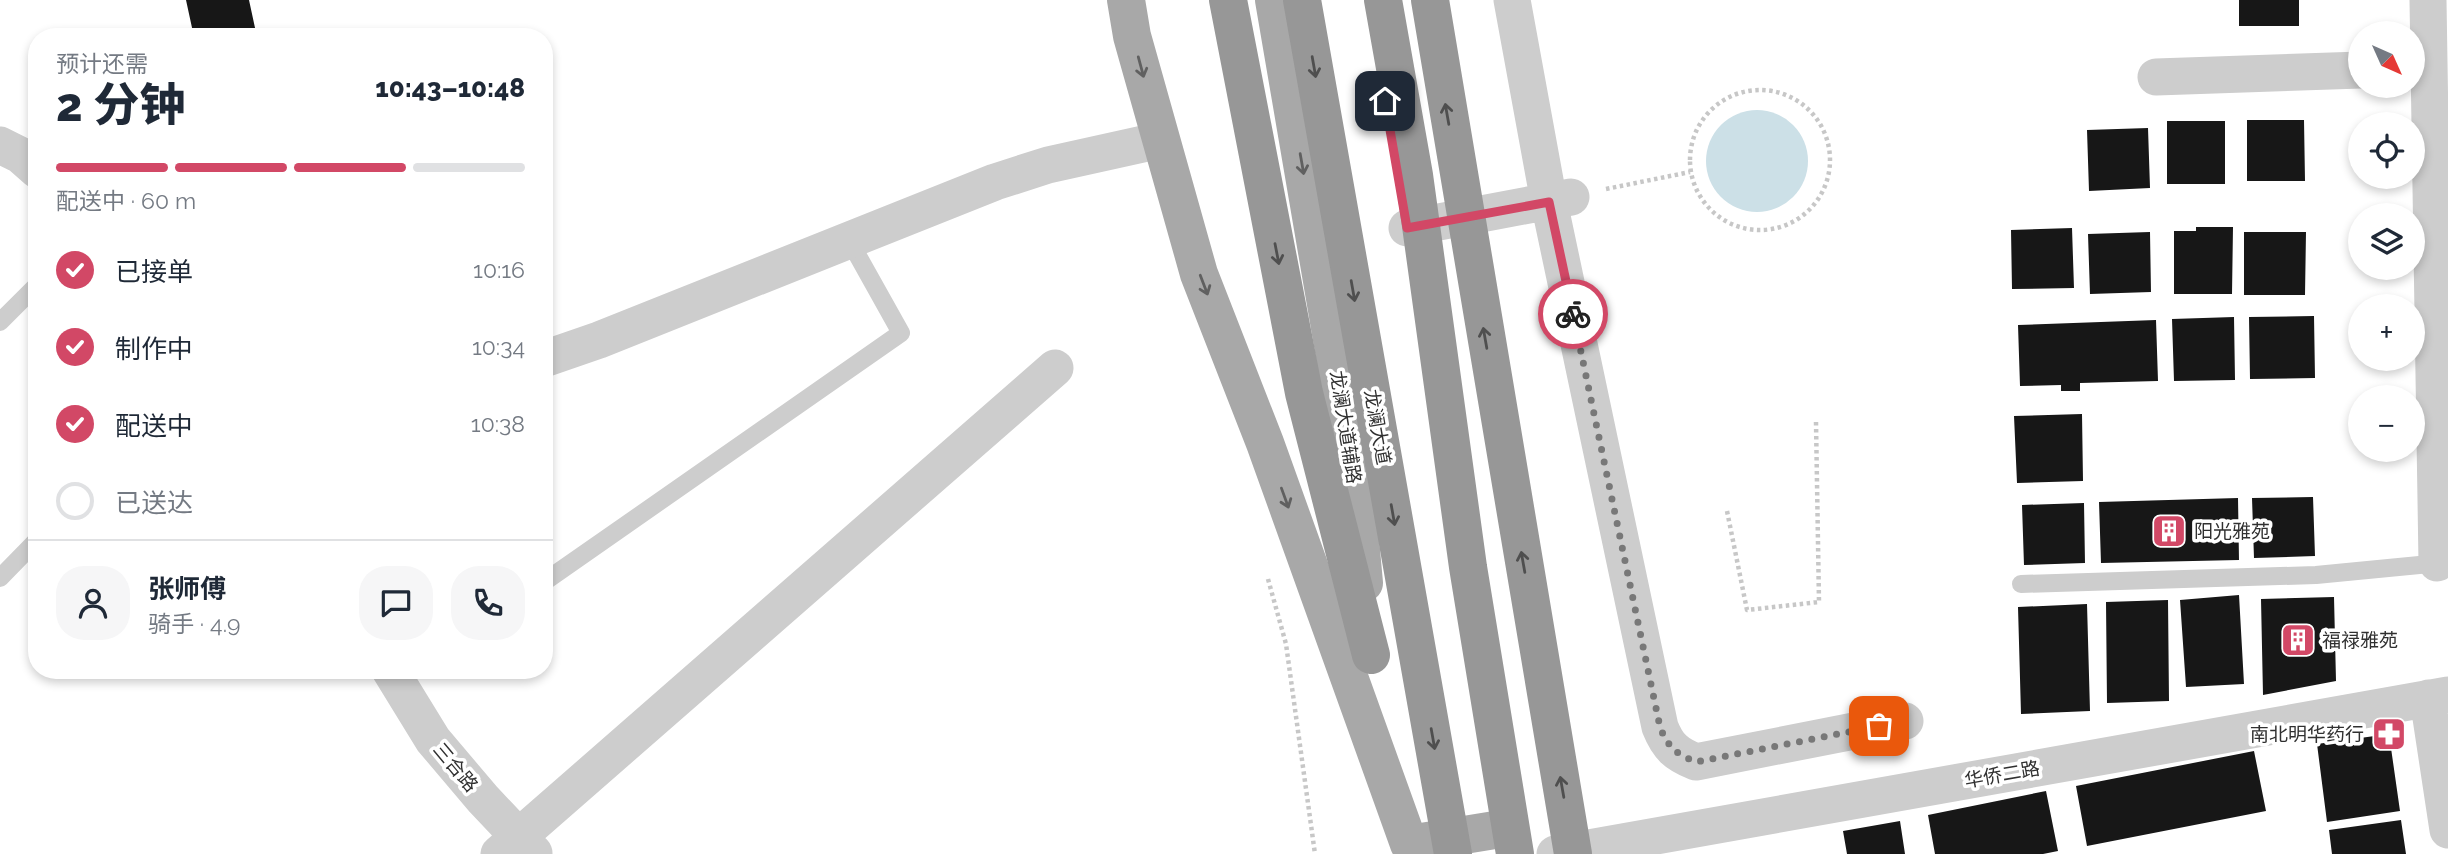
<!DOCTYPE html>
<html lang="zh">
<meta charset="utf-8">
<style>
:root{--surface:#fff;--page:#f6f6f7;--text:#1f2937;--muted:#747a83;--line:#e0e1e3;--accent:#d24866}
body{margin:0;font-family:Raleway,"Noto Sans SC",sans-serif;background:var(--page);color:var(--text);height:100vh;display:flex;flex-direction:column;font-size:26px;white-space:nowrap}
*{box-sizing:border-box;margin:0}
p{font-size:23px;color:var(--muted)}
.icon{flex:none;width:38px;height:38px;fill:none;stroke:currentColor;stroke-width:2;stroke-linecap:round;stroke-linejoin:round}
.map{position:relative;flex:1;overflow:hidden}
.drawer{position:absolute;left:28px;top:28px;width:525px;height:651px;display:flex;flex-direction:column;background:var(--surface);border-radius:28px;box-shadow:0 4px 10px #0003}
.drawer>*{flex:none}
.needle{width:46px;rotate:135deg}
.controls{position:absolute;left:2348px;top:21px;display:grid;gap:14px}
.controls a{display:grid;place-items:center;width:77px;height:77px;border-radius:50%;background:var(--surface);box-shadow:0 4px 10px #0003;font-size:35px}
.pin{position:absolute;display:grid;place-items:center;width:60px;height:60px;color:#fff;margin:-30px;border-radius:14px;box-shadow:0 4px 10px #0006}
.courier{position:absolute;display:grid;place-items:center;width:70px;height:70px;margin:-35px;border:5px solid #d24866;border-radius:50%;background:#fff;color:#222;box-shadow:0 2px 9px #0007}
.headline em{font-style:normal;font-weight:800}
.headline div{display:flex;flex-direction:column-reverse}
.headline{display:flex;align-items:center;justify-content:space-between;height:119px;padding:0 28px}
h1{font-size:46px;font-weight:800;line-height:52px}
.bar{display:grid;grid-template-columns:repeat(4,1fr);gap:10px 7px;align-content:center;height:84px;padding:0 28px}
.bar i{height:9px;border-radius:5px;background:var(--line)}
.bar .on{background:var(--accent)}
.bar p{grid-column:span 4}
.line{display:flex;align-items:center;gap:18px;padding:0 28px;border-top:2px solid var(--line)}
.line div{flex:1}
.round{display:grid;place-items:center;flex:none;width:74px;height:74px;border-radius:28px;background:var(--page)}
ol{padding:0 28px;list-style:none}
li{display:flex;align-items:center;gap:21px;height:77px}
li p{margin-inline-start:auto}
li .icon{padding:7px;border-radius:50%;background:var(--accent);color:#fff;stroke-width:4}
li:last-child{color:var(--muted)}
li i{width:38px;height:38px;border:4px solid var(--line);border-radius:50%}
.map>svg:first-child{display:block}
.water{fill:#cce0e7}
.building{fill:#171717}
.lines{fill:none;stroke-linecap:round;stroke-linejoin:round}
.path{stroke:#c7c7c7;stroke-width:4.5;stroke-dasharray:3.5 3.5;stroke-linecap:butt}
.lane{stroke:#cdcdcd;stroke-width:18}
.street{stroke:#cdcdcd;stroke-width:37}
.primary{stroke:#a8a8a8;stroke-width:38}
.highway{stroke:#979797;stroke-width:38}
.highway-bridge{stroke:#979797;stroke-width:38}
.oneway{stroke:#606060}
.oneway2{stroke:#4f4f4f}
.done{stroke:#787878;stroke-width:7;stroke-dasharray:0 12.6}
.route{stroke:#d24866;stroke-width:9}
.labels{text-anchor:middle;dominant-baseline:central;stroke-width:7;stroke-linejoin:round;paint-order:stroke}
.street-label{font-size:19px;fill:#303030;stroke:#fff}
.poi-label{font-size:19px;fill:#303030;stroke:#fff;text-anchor:start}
</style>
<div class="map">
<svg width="2448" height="854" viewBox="0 0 2448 854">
<rect width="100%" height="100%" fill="#fff"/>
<path class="water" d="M1706 161a51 51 0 1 1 102 0a51 51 0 1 1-102 0Z"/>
<path class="building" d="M186,0H249L257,37H194Z
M2239,0H2299V26H2239Z
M2247,120H2304L2305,181H2247Z
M2167,121H2225V184H2167Z
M2148,128L2150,188L2089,191L2087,130Z
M2196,227H2233L2232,294H2174V231H2196Z
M2072,228L2074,288L2012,289L2011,230Z
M2150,232L2151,292L2090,294L2088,234Z
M2244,232H2306L2305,295H2244Z
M2314,316L2315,378L2250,379L2249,317Z
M2234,317L2235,380L2174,381L2172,319Z
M2156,320L2158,381L2080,383V391H2061V385L2020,386L2018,325Z
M2082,414L2083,481L2017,483L2014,416Z
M2313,497L2315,556L2254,558L2252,498Z
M2238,498L2239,560L2101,563L2099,502Z
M2084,503L2085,563L2024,565L2022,505Z
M2239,595L2244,684L2186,687L2180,600Z
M2334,597L2336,681L2263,695L2261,599Z
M2168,600L2169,701L2107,703L2106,602Z
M2087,604L2090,711L2021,714L2018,607Z
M2389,734L2400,811L2327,822L2317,744Z
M2254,751L2266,811L2087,846L2076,786Z
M2046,791L2058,851L2043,854H1935L1928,815Z
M2401,820L2406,854H2332L2329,830Z
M1900,821L1905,854H1847L1843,831Z"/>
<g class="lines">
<path class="path" d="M1690 160a70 70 0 1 1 140 0a70 70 0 1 1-140 0Z
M1606,189L1690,172
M1727,511L1747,610L1819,602L1816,422
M1268,579L1286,644L1315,854"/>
<path class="lane" d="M0,322L37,285
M0,578L37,540
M544,582L901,333L849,240
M2021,584L2316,575L2440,563"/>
<path class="street" d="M1512,0L1549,202L1660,727C1668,747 1676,754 1696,762L1905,721
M2428,0L2437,563
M2156,77L2361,70
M0,145L20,155L37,170
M1407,228L1571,197
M544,359L599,340L995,182L1048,165L1161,140
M390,670L433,740L483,799L534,853
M2428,698L2448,830
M499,854L1055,368
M1555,854L2448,695"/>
<path class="primary" d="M1126,0L1132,36L1199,274L1265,443L1409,844L1501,829
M1274,0L1353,462L1364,583"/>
<path class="highway" d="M1228,0L1304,393L1371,655"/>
<path class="highway-bridge" d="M1302,0L1453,854
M1383,0L1414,175L1468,567L1515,854
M1430,0L1573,854"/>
</g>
<defs><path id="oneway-shaft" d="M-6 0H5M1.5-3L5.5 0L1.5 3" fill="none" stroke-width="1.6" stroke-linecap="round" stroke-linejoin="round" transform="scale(1.75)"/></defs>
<g class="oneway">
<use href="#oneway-shaft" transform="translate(1141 67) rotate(75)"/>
<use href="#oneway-shaft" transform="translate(1302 164) rotate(80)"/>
<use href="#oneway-shaft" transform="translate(1204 285) rotate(69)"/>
<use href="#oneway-shaft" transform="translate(1285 498) rotate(70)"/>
</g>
<g class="oneway2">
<use href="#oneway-shaft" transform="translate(1314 67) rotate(80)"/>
<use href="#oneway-shaft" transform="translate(1447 114) rotate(-100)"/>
<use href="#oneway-shaft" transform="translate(1277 254) rotate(79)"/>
<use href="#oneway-shaft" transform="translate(1353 291) rotate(80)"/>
<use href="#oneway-shaft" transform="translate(1485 338) rotate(-100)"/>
<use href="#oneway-shaft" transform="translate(1393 515) rotate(80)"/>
<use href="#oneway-shaft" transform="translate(1523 562) rotate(-100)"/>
<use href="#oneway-shaft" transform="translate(1433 739) rotate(80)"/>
<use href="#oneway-shaft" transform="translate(1562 787) rotate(-100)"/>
</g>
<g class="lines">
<path class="done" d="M1573,314L1660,727C1668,747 1676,754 1696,762L1879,726"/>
<path class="route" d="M1385,101L1407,228L1549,202L1573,314"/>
</g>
<defs>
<g id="building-square" transform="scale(1.75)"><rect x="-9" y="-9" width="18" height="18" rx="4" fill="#d24866" stroke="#fff"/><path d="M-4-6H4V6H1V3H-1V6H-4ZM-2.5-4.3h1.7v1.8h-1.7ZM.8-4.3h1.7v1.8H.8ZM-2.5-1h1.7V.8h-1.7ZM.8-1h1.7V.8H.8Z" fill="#fff"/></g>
<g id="pharmacy-square" transform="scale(1.75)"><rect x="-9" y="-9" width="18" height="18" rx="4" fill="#d24866" stroke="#fff"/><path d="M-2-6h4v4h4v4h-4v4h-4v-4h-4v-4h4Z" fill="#fff"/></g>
</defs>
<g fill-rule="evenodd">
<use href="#building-square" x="2169" y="531"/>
<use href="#building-square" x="2298" y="640"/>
<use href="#pharmacy-square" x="2389" y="734"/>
</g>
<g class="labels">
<g class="street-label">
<text transform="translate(1346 427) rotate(81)">龙澜大道辅路</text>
<text transform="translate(1378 427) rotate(80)">龙澜大道</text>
<text transform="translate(456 767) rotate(50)">三合路</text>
<text transform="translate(2002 774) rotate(-10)">华侨二路</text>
</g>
<g class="poi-label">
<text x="2194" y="531">阳光雅苑</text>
<text x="2322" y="640">福禄雅苑</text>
<text x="2364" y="734" text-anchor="end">南北明华药行</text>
</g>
</g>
</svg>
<div class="controls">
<a><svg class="needle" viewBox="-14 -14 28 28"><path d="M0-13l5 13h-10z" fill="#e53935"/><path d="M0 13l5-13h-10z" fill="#747a83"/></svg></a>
<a><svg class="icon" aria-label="locate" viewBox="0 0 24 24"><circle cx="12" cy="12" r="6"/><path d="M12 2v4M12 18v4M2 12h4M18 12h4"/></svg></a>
<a><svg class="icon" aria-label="layers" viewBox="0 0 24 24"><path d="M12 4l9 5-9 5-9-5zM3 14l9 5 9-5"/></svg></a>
<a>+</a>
<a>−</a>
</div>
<div class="pin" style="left:1879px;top:726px;background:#ea580c"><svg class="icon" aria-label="bag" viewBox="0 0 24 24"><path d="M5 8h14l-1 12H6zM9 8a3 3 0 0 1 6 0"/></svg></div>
<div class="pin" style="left:1385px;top:101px;background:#1f2937"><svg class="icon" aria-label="home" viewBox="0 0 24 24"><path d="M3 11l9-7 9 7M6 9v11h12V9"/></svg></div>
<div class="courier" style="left:1573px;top:314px"><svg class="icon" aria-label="bike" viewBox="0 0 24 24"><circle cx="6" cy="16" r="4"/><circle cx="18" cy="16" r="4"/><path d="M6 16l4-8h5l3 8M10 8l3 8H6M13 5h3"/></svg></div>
<section class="drawer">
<div class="headline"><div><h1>2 分钟</h1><p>预计还需</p></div><em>10:43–10:48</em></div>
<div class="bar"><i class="on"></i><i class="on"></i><i class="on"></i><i></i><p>配送中 · 60 m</p></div>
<ol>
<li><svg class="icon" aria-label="check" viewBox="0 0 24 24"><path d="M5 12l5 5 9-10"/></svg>已接单<p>10:16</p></li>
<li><svg class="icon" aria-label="check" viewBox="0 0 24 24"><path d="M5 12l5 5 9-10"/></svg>制作中<p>10:34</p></li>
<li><svg class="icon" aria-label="check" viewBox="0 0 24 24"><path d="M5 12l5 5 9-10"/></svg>配送中<p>10:38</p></li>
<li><i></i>已送达</li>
</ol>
<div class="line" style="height:126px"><a class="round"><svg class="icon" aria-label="person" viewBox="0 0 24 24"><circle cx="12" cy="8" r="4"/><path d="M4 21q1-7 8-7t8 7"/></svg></a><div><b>张师傅</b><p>骑手 · 4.9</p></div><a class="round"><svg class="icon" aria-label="chat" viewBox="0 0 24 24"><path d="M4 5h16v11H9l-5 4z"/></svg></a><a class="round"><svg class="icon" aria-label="phone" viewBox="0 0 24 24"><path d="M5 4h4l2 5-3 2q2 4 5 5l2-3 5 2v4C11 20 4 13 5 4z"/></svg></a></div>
</section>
</div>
